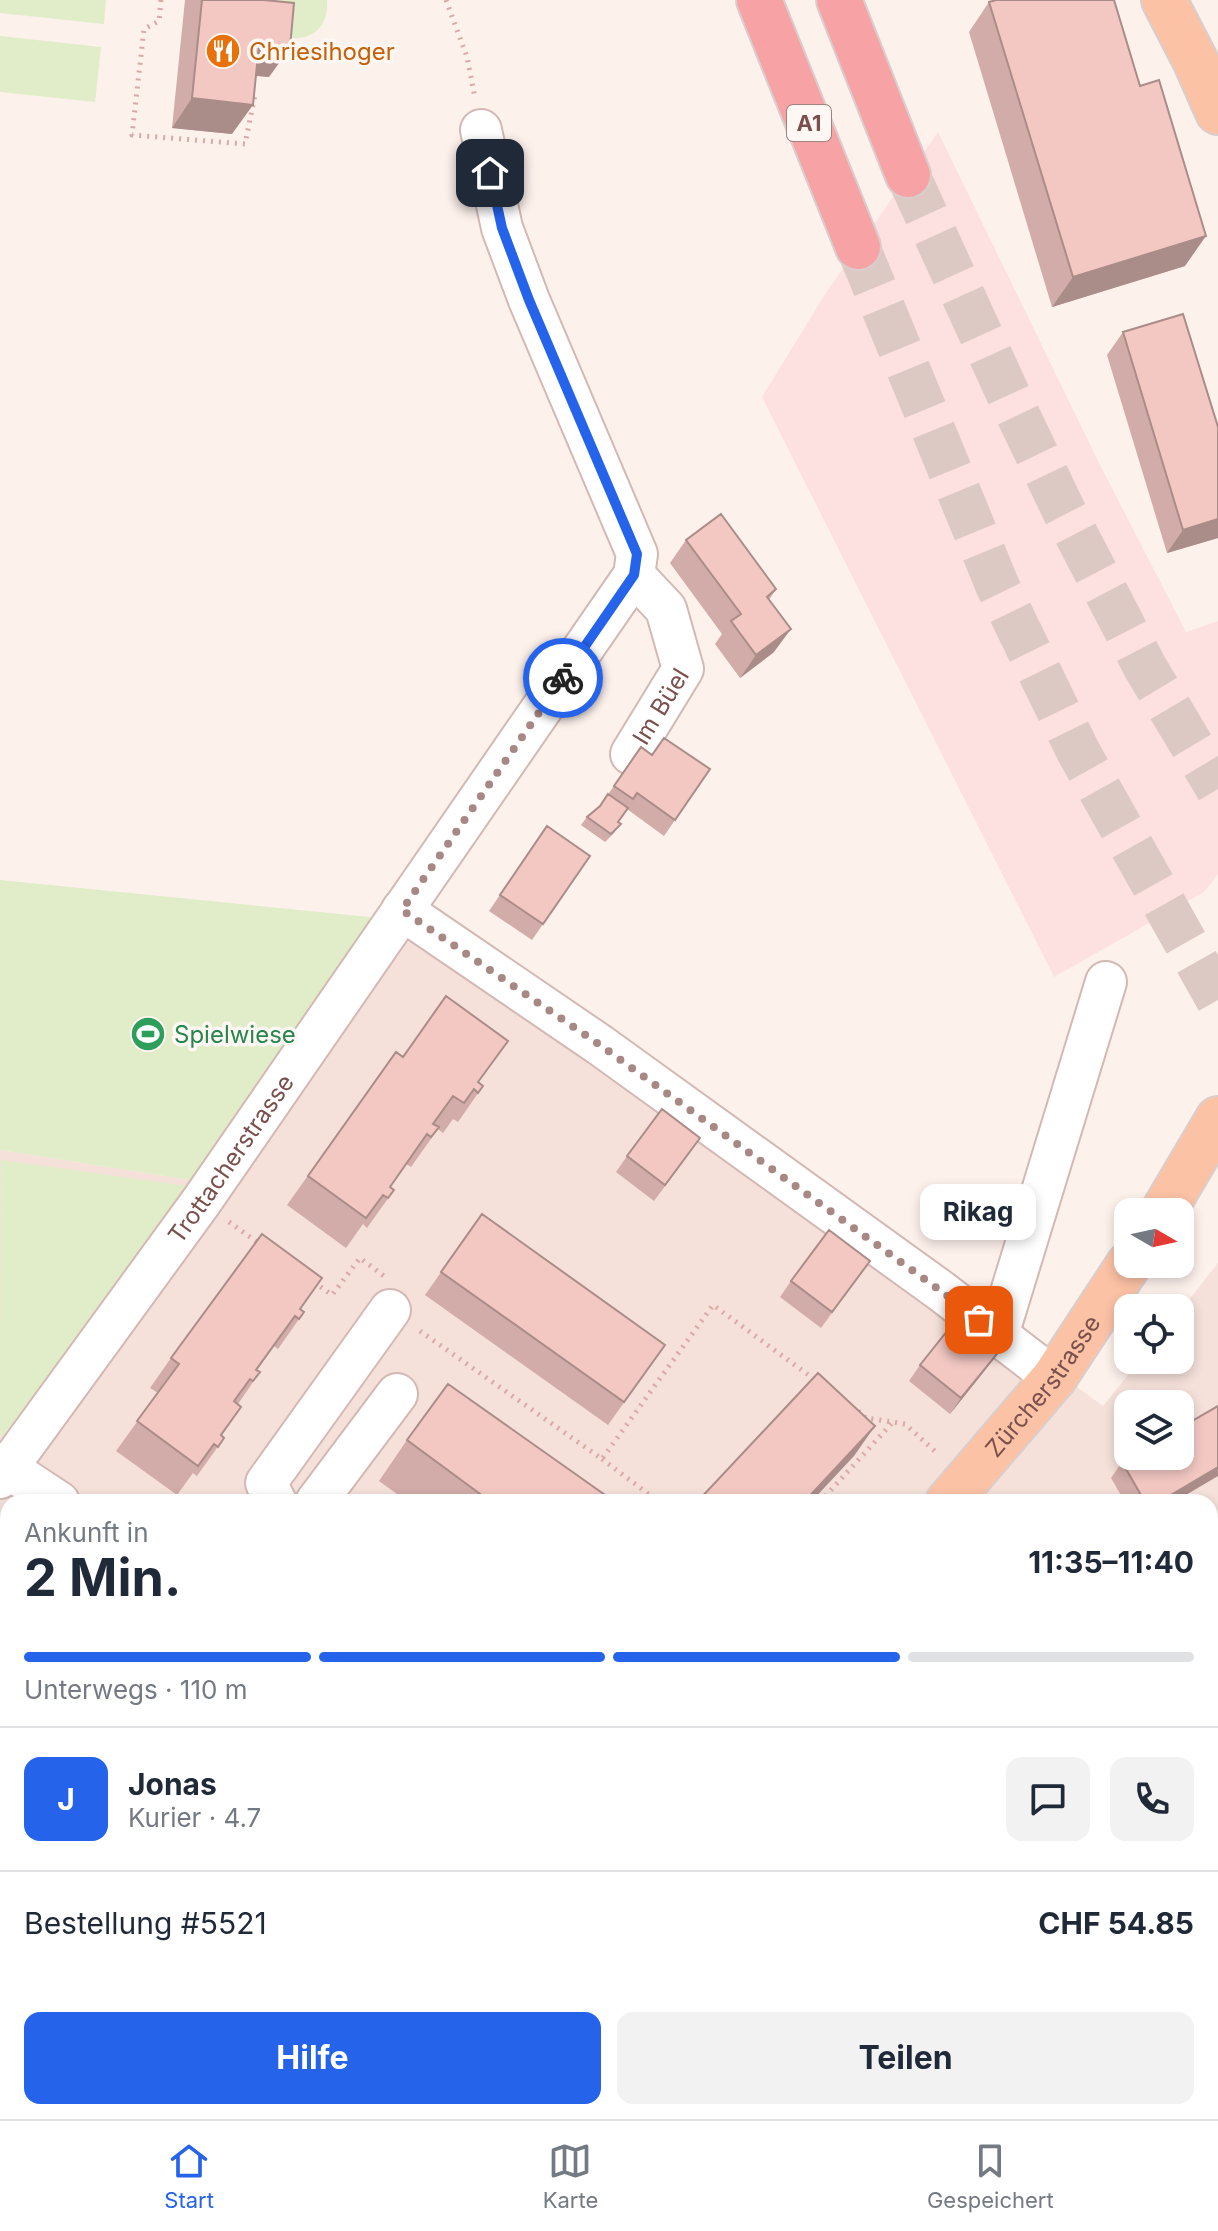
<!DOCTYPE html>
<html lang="de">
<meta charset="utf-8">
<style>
:root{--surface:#fff;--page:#f2f2f3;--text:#1f2937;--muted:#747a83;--line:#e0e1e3;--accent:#2563eb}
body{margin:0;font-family:Inter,sans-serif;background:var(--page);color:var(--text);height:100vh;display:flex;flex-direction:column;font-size:30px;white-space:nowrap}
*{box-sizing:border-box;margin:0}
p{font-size:26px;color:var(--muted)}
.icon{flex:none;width:44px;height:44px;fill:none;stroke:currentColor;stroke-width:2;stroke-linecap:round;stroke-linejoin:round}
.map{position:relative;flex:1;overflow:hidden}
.side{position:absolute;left:0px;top:1494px;width:1218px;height:626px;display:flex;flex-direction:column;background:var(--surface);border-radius:24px 24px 0 0;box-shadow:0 4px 12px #0003}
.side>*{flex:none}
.needle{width:52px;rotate:99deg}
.buttons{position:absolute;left:1114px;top:1198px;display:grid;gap:16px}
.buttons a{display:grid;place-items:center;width:80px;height:80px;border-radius:16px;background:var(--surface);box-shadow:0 4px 12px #0003;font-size:40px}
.pin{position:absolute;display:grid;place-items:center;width:68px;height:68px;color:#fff;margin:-34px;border-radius:16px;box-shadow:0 4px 12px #0006}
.courier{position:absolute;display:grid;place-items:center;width:80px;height:80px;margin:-40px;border:6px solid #2563eb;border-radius:50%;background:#fff;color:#222;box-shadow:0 2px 10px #0007}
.bubble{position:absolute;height:56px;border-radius:16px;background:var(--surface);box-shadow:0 4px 12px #0003;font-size:26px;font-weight:700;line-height:56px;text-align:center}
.summary em{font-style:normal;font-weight:700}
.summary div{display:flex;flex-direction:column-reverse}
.summary{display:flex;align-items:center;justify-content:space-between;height:136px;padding:0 24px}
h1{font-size:52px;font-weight:700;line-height:60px}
.bar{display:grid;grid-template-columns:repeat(4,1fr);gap:12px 8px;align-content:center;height:96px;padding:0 24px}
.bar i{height:10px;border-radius:6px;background:var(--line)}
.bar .active{background:var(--accent)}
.bar p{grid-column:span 4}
.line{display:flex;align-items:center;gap:20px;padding:0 24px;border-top:2px solid var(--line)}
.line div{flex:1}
.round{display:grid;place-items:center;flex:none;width:84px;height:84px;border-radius:16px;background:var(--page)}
.action{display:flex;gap:16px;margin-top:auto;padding:16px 24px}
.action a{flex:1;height:92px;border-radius:16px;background:var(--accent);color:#fff;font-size:32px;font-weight:700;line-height:92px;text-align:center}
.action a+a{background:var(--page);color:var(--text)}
.tabs{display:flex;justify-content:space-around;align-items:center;height:112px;border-top:2px solid var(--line);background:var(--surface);font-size:22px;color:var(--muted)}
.tabs a{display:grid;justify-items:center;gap:4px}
.tabs .active{color:var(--accent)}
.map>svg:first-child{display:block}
.residential{fill:#f5e1da;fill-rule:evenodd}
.commercial{fill:#fde0e0}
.green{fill:#e1ecc9}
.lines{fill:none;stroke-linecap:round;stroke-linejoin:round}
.highway-tunnel{stroke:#dcc9c4;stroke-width:44;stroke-dasharray:44 22;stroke-linecap:butt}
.minor-casing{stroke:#d3b8b3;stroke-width:44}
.major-casing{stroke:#dacecd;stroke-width:48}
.highway-casing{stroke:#dacecd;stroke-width:48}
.path{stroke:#d9aaa5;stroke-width:5;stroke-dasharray:2 6;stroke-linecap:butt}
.minor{stroke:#fff;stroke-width:40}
.major{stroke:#fbc2a5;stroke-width:44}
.highway{stroke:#f7a3a5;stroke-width:44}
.wall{fill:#d1aca8}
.shaded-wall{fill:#aa8c88}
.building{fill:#f3c8c3;stroke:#aa8c88;stroke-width:2}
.done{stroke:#a88885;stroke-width:8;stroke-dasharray:0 14.4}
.route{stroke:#2563eb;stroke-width:10}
.labels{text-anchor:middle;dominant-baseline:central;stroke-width:7;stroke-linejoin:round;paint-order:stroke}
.shield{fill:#fff7f3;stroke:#a2827f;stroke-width:2}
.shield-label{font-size:22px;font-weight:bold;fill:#7a504d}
.food-label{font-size:24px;fill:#c56008;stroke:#fff7f3;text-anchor:start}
.street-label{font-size:24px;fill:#7a504d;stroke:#fff7f3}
.leisure-label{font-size:24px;fill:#27864d;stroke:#fff7f3;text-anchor:start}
</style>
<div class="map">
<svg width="1218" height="2119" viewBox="0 0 1218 2119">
<rect width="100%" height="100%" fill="#fdf1ec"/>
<path class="residential" d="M398,891L1103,1406L1140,1360H1180V1311L1218,1263V2119H0V1150L190,1180ZM1128,1404H1180V1456H1128ZM8,1502H1210V2112H8Z"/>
<path class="commercial" d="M938,132L1099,463L1186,632L1218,621V874L1204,892L1054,977L762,397L824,296Z"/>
<path class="green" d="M0,0H106L104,24L0,13Z
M262,0H327C329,30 309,43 281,37Z
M0,36L101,47L95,102L0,92Z
M0,880L380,918L190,1180L0,1150Z
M1,1160L188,1186L3,1437L0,1435Z"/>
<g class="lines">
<path class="highway-tunnel" d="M908,175L1009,396L1064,511L1145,667L1218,789
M858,247L998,587L1078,751L1218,1000"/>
<g class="minor-casing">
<g id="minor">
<path id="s1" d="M631,754L683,669L666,609L634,575"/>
<path d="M402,910L600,1045L941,1291L1054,1378"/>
<path d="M998,1335L1106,982"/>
<path d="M0,1463L59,1502"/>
<path id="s2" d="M0,1478L201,1202L634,575L637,554L529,300L502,228L481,130"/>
<path d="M276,1502L266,1483L390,1310"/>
<path d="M316,1502L397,1394"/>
<path d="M1210,1869L1218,1864"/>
<path d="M884,2112L886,2119"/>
<path d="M956,2112L962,2119"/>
<path d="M752,2119L759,2112"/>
</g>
</g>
<g class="major-casing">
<g id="major">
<path d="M1164,0L1195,60L1218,112"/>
<path d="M1163,1212L1218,1119"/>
<path id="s3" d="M948,1502L1054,1378L1129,1264"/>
<path d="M342,2119L348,2112"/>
<path d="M387,2119L393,2112"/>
</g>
</g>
<g class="highway-casing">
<path id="highway" d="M759,0L858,247
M839,0L908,175"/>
</g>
<path class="path" d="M161,0L159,21L144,29L132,135L245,144L255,95
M446,0L467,57L475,98
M229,1222L260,1244
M1180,1255L1188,1242
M1168,1273L1174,1264
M314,1282L332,1295L360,1258L384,1276
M420,1331L602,1459L713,1305L818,1382
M858,1411L866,1418L905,1424L938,1454
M602,1459L659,1502
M820,1502L893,1422
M1210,1522L1218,1517
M0,1874L8,1862
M169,2119L181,2112
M652,2119L659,2112"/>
<use href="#minor" class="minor"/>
<use href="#major" class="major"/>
<use href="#highway" class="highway"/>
</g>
<path class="wall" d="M185,0H264L269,77L256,76L232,134L172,128Z
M989,2L1140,86L1185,266L1052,307L969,32Z
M1123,332L1218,538L1167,553L1107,355Z
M686,540L776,589L769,600L774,652L740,678L715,644L722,634L670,563Z
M641,747L652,755L710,769L664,836L627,809L618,822L615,832L605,842L581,825L587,817L600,806Z
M547,826L590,856L532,940L489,911Z
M396,1052L403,1057L479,1082L483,1086L458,1122L453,1119L443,1133L438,1129L411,1167L406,1164L390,1187L394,1190L367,1228L363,1224L346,1248L287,1205Z
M689,1154L654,1201L616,1172L627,1156Z
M482,1214L665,1345L608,1425L425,1295Z
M870,1261L821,1328L780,1297L791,1281Z
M304,1312L278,1349L274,1346L257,1370L260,1372L238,1404L221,1436L224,1438L197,1476L193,1473L177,1495L116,1451L158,1393L150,1388L171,1358Z
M920,1365L986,1369L950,1414L909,1381Z
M407,1440L615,1502H408L379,1481Z
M1122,1462L1174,1502H1125L1111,1478Z
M8,1689V1765L0,1758V1700Z
M60,2112H118L112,2119H60L57,2116Z
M1031,2112H1095L1100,2119H1026Z"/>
<path class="shaded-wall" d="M259,45L290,48L269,77L239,74Z
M192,98L253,105L232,134L172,128Z
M1206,236L1185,266L1052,307L1073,277Z
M1218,519V538L1167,553L1183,530Z
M791,629L774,652L740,678L756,655Z
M997,1354L986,1369L950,1414L961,1398Z
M875,1426L854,1456L811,1502H804Z
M1218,1467V1476L1174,1502H1159Z
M1218,1675V1687L1210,1692V1681Z
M1218,1781V1794L1210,1799V1787Z
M113,2112H118L112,2119H106Z"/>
<path class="building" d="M202,0H264L294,3L290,48L259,45L253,105L192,98Z
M996,0H1114L1140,86L1159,80L1206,236L1073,277L989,2Z
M1183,314L1218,427V519L1183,530L1123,332Z
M721,514L776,589L767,597L791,629L756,655L731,621L741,614L686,540Z
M664,738L710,769L675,820L637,793L633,799L614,786L641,747L652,755Z
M608,794L628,808L618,822L621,824L611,834L587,817L600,806Z
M547,826L590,856L543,924L500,895Z
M446,996L508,1041L478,1082L483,1086L478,1093L474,1089L464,1103L453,1096L433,1124L439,1127L431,1137L427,1134L390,1187L394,1190L388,1198L383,1195L366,1218L308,1176L396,1052L403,1057Z
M662,1109L700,1138L665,1185L627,1156Z
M482,1214L665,1345L624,1402L441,1272Z
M829,1230L870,1261L832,1312L791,1281Z
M262,1234L322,1278L300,1309L304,1312L299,1319L295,1316L256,1370L260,1372L253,1381L250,1379L234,1401L241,1407L221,1435L224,1438L218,1447L214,1444L198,1466L137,1421L179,1364L171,1358Z
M956,1320L997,1354L961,1398L920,1365Z
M818,1373L875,1426L804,1502H697Z
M448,1384L615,1502H491L407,1440Z
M1218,1406V1467L1159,1502H1145L1122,1462L1131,1456H1180V1428Z
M1210,1593L1213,1597L1210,1599L1218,1610V1675L1211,1680Z
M8,1696V1727L0,1720V1700L2,1697L5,1700Z
M1210,1735L1218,1746V1781L1210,1787Z
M93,2112H113L106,2119H100Z
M1038,2112H1095L1100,2119H1043Z"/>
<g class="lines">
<path class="done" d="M563,678L402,910L600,1045L941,1291L979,1320"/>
<path class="route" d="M490,173L502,228L529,300L637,554L634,575L563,678"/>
</g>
<defs>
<g id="restaurant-disc" transform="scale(1.8)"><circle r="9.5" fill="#e8710a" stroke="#fff7f3"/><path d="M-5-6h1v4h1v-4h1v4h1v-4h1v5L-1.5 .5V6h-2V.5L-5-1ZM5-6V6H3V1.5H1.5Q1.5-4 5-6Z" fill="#fff"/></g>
<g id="stadium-disc" transform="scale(1.8)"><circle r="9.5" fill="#2e9e5b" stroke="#fff7f3"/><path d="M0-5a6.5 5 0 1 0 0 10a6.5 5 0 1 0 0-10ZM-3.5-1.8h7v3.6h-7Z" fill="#fff"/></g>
</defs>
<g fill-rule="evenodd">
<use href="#restaurant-disc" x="223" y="51"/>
<use href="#stadium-disc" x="148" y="1034"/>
</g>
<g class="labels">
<rect class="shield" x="787" y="105" width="44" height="36" rx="6"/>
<g class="shield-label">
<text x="809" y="123">A1</text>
</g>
<g class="food-label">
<text x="249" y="51">Chriesihoger</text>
</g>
<g class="street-label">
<text stroke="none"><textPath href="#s1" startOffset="56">Im Büel</textPath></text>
<text stroke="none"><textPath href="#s2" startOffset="394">Trottacherstrasse</textPath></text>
<text stroke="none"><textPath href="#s3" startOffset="150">Zürcherstrasse</textPath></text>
</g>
<g class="leisure-label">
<text x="174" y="1034">Spielwiese</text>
</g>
</g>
</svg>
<div class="buttons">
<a><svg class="needle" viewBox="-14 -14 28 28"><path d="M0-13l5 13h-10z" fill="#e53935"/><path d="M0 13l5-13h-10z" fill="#747a83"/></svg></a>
<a><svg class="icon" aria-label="locate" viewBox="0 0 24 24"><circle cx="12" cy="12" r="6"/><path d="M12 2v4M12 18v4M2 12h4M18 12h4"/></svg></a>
<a><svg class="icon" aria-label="layers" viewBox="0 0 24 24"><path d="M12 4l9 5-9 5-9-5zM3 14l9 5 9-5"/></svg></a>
</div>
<div class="pin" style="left:979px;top:1320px;background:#ea580c"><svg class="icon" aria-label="bag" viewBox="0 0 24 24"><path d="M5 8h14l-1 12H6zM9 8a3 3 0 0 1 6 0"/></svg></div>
<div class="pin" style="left:490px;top:173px;background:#1f2937"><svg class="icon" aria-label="home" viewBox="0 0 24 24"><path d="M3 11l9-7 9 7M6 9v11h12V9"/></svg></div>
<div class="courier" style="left:563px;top:678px"><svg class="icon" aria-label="bike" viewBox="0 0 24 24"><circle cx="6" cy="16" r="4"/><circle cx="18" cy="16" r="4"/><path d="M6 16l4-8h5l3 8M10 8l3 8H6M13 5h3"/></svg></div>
<div class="bubble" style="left:920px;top:1184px;width:116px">Rikag</div>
<section class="side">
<div class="summary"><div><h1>2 Min.</h1><p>Ankunft in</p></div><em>11:35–11:40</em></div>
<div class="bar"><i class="active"></i><i class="active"></i><i class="active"></i><i></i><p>Unterwegs · 110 m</p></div>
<div class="line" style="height:144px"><b class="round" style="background:var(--accent);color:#fff">J</b><div><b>Jonas</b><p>Kurier · 4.7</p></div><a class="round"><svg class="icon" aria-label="chat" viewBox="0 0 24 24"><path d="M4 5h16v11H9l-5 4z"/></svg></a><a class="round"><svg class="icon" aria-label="phone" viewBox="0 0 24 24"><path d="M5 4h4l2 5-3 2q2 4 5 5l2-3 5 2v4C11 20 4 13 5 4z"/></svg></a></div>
<div class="line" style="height:104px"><div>Bestellung #5521</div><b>CHF 54.85</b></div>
<div class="action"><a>Hilfe</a><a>Teilen</a></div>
</section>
</div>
<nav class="tabs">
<a class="active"><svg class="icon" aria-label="home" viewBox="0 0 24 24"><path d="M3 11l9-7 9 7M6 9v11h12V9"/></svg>Start</a>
<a><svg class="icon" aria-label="map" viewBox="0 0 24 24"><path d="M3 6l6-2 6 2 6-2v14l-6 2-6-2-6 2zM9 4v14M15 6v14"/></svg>Karte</a>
<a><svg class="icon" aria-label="saved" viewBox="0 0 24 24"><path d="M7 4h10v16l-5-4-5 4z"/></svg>Gespeichert</a>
</nav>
